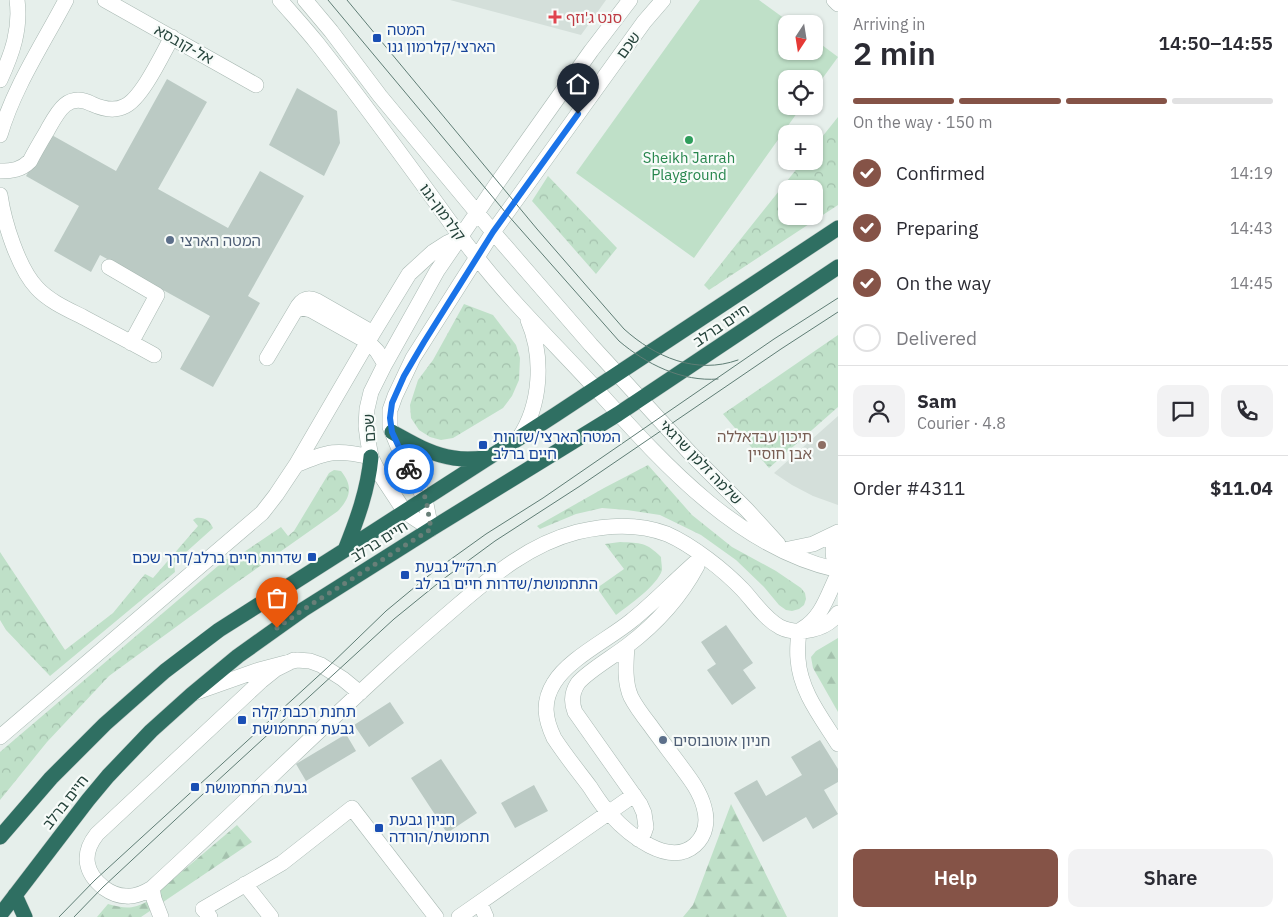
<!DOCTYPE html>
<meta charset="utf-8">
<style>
:root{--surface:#fff;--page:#f2f2f3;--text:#2b2b33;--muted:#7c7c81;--line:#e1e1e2;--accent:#855347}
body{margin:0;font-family:"IBM Plex Sans","Noto Sans Hebrew",sans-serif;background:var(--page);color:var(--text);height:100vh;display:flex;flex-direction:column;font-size:19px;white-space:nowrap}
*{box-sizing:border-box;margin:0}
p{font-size:16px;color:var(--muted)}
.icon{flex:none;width:28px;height:28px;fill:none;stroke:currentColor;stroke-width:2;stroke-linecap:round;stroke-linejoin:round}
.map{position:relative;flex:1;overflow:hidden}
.details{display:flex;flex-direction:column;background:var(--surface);width:450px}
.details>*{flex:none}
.needle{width:32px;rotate:192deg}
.fabs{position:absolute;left:778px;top:15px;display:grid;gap:10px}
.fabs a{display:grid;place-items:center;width:45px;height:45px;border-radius:10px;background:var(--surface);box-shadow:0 1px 4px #0004;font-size:25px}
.pin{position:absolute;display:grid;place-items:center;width:42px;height:42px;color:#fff;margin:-51px -21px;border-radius:50% 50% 50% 0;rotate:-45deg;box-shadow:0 0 5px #0007}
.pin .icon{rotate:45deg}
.courier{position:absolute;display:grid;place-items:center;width:50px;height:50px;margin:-25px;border:4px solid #1a73e8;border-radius:50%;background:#fff;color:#222;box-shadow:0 1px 6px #0007}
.head em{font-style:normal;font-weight:600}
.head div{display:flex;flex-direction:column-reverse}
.head{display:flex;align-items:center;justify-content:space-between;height:85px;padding:0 15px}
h1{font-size:32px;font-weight:600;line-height:38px}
.bar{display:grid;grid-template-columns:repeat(4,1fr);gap:8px 5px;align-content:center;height:60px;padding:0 15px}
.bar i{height:6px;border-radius:4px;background:var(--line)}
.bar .current{background:var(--accent)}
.bar p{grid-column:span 4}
.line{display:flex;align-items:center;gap:12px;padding:0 15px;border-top:1px solid var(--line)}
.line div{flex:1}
.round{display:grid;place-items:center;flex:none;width:52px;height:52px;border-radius:10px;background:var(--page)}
ol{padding:0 15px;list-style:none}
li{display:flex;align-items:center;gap:15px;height:55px}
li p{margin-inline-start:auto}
li .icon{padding:5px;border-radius:50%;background:var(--accent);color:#fff;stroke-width:4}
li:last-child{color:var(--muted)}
li i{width:28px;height:28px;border:2px solid var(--line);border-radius:50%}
.cta{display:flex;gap:10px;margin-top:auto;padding:10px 15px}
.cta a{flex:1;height:58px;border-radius:10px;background:var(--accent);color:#fff;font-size:20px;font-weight:600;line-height:58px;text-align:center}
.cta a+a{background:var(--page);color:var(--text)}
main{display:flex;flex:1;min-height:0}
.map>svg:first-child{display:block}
.built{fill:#d4dfda}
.green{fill:#bfe0c8}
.forest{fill:url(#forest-firs)}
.park{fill:url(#park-crowns);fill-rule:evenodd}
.building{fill:#bbcac4}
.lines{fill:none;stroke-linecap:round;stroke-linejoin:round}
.minor-casing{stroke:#a8b8b2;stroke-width:16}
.highway-casing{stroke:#c2cac8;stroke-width:16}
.minor{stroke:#fff;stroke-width:15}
.highway{stroke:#2f6f62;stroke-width:15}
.tram{stroke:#5f7d75;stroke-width:1}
.done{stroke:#687f78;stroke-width:5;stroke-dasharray:0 9}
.route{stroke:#1a73e8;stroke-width:6}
.health-dot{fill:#e0444e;stroke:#f7fbf9;stroke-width:2}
.transit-dot{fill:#1a4fb4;stroke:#f7fbf9;stroke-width:2}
.leisure-dot{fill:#2e9e5b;stroke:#f7fbf9;stroke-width:2}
.service-dot{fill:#5c6f8a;stroke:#f7fbf9;stroke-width:2}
.education-dot{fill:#8d6e63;stroke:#f7fbf9;stroke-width:2}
.labels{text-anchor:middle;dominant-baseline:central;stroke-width:4.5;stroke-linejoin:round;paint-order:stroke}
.health-label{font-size:15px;fill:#be3a42;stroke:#f7fbf9;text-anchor:start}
.transit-label{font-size:15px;fill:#164399;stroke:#f7fbf9;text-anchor:start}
.street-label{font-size:15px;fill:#24423a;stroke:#f7fbf9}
.leisure-label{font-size:15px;fill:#27864d;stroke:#f7fbf9}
.service-label{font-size:15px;fill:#4e5e75;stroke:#f7fbf9;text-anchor:start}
.education-label{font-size:15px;fill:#785e54;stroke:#f7fbf9;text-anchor:end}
</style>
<main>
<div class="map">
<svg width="838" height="917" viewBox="0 0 838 917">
<defs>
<pattern id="forest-firs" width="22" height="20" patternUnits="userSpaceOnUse" patternTransform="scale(1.25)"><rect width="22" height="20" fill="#bfe0c8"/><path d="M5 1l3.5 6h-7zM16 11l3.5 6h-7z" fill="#a4c1ad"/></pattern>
<pattern id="park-crowns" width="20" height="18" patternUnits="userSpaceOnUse" patternTransform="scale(1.25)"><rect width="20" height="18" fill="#bfe0c8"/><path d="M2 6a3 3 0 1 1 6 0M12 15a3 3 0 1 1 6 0" fill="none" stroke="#a4c1ad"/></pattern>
</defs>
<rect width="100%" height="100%" fill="#e6efeb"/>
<path class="built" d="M450,0H606L581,35Z
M838,416V505L813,496L792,485L774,473Z"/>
<path class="green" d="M700,0H759L792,24H786V51H814V39L838,57L814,90V79H786V106H802L694,258L576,173Z"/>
<path class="forest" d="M838,638V712L813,668L811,657L816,651Z
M731,804L787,917H683L693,905Z
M237,825L252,842L141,917H97L108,904C124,908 131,910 146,902Z"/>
<path class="park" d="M838,117V205L709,290L704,285L803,161H814V147ZM786,189H814V216H786Z
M548,176L617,248L596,274L532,201Z
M464,304L493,315L516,345L520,358L519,380L512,396L503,408L453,438L441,440L430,437L419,430L411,418L410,405L418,380L433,360Z
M838,335V407L769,468L723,414Z
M648,465L692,515L732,547L776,571L801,588L805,593L806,599L804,605L799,609L792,611L786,610L779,605L764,587L736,560L701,535L660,515L627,510L602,508L576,514L540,529L537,526L604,488Z
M334,470L341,471C353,486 351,497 338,511L236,583L109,676L47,742L0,800V752L225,560L244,552L281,527L288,536L294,531L329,473Z
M196,518C205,517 210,521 213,528L174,563L175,572L50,676L6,630L0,620V552L65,650L113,613L145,574L153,578L198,526L193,520Z
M620,542C641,543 646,542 661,557C661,561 662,566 662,570C658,585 628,606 616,615L597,588L624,569L605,544Z"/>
<path class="building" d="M167,79L207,102L158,189L228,228L260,171L304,196L248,296L260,303L213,387L180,369L210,316L100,255L91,272L54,251L79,206L26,176L50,134L116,171Z
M297,88L337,111L340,143L324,176L269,145Z
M726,625L753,663L743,670L756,688L732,705L707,670L716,664L701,642Z
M390,702L404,723L369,747L354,725Z
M346,734L356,751L306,781L296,764Z
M820,740L838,769V782L824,790L838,814L813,829L806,817L763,842L734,793L757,780L766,796L802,775L791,757Z
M441,759L477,813L447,833L411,778Z
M534,785L548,811L515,828L501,803Z"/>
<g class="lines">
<g class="minor-casing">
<path id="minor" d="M105,0L256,85
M280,0C292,14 305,28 317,43C354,90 389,138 424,186C441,209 457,233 475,255C512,303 557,346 598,391C663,463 738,548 838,570
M305,0L331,31L380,96L493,232L591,345L690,453L747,510L778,544
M834,0L838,4
M0,80C12,54 21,29 17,0
M0,135C14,87 43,44 66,0
M0,171C12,171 21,170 30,161C35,151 41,141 47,131C57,113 67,91 92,104C103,109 114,112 125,106C142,98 162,55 172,37
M0,195C4,222 18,268 37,288C49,301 67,309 83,317C107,330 131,342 154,355
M109,267L157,295L131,343
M296,310L303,308L311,310L368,342L377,351L385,364
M267,358L298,306C303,299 309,297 317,301L373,333
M519,438C541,405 544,357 528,320
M296,465C328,451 337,449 371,457
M431,529L405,512L378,471L371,457L368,441L366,426L367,409L371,392L385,364L437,271L498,182L591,51L630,0
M431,529L425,499L404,461L390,427V410L395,396L413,358L493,232L644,22L663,0
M838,535C832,545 831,557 838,568
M784,550L813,544L838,532
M802,629C822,618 828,594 838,574
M799,631C798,640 797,649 798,659C800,691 821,717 838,744
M627,646C626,662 624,682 631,697C636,707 643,716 650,725C660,739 671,753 682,768C691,780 700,792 704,807C708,821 706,835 695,845C669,868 628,834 610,814C602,806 596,796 590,787C578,771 565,755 554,738C545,719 542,702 554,683C568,659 609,639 631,621C656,601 678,577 703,556
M294,660L276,669L261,681L97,834C81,854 85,873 104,888C111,893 118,896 126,896C136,897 144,893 152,888C233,814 311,737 392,663C413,644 435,625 457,606C493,575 530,544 577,532C606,525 638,523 667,534C692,545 724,570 743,590C754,602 765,619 780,627C798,636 827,630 838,613
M194,693L259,670L297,660L310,661L321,665L343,679L360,693
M0,737L262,513L276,495L296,465L373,333L409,274L433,252L447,243L460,237
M638,839L644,833L646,827L644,813L640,804L575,712C571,702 572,692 578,683C588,671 614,656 627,646C656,624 680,598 697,566
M245,884L271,917
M152,888L154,899L161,917
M480,903L486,917
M210,917L203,909L282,863L352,808L436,917
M459,917L634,795"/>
</g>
<g class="highway-casing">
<path id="highway" d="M392,432C412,443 431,455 454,458C465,460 476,459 486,458
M345,550C357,520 368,490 371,457
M0,837L51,778L105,724L165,671L219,630L345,550L555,415L838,228
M15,895L25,917
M0,915L88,800L108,776L151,731L191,695L238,656L304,609L431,529L618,414L838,267"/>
</g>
<use href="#minor" class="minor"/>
<use href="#highway" class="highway"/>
<path class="tram" d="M328,0L506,213L619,341C646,364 682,382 718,379
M347,0L537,229L624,329C655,357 696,375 738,360
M59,917L95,880L327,668L386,611L433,572L486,534L543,498L774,339L838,298
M74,917L103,887L203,794L394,619L442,580L495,541L580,486L781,349L838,312"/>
</g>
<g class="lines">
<path class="done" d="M277,628L304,609L431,529L426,499L409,469"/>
<path class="route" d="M409,469L392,432L390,418L392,403L404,376L424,342L493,232L578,114"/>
</g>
<path class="health-dot" d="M552.5 9.5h5v5h5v5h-5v5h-5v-5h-5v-5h5z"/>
<g class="transit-dot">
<rect x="372" y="33" width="10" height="10" rx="2.5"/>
<rect x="478" y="440" width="10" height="10" rx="2.5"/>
<rect x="307" y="552" width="10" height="10" rx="2.5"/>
<rect x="400" y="570" width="10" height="10" rx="2.5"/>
<rect x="237" y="715" width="10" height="10" rx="2.5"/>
<rect x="190" y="782" width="10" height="10" rx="2.5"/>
<rect x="374" y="823" width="10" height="10" rx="2.5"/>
</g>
<circle class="leisure-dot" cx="689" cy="140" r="5"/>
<g class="service-dot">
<circle cx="170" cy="240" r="5"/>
<circle cx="663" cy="740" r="5"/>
</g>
<circle class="education-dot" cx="822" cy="445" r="5"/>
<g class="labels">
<g class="health-label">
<text x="566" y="17">סנט ג'וזף</text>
</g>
<g class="transit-label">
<text x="387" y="29">המטה<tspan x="387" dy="17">הארצי/קלרמון גנו</tspan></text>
<text x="493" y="436">המטה הארצי/שדרות<tspan x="493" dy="17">חיים ברלב</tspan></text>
<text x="302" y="557" text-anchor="end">שדרות חיים ברלב/דרך שכם</text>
<text x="415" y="566">ת.רק״ל גבעת<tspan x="415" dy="17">התחמושת/שדרות חיים בר לב</tspan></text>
<text x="252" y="711">תחנת רכבת קלה<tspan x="252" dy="17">גבעת התחמושת</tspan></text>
<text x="205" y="787">גבעת התחמושת</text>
<text x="389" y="819">חניון גבעת<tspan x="389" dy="17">תחמושת/הורדה</tspan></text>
</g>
<g class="street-label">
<text transform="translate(184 44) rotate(29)">אל-קובסא</text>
<text transform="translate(628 45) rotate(-54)">שכם</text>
<text transform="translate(443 212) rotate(54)">קלרמון-גנו</text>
<text transform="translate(721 325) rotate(-34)">חיים ברלב</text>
<text transform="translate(369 428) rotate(-93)">שכם</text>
<text transform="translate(701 462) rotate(46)">שלמה זלמן שרגאי</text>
<text transform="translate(379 541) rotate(-32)">חיים ברלב</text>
<text transform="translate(65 802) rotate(-52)">חיים ברלב</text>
</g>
<g class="leisure-label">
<text x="689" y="157">Sheikh Jarrah<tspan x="689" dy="17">Playground</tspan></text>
</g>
<g class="service-label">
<text x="180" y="240">המטה הארצי</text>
<text x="673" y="740">חניון אוטובוסים</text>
</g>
<g class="education-label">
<text x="812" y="436">תיכון עבדאללה<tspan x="812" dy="17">אבן חוסיין</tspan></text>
</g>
</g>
</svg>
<div class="fabs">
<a><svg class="needle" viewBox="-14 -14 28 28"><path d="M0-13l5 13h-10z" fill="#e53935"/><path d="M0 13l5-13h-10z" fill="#7c7c81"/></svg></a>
<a><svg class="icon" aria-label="locate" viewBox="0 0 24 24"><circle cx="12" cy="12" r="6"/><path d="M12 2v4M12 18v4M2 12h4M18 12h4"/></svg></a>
<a>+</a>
<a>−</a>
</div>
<div class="pin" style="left:277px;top:628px;background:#ea580c"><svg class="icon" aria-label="bag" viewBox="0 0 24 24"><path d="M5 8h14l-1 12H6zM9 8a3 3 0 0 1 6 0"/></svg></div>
<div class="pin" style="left:578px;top:114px;background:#1f2937"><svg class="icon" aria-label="home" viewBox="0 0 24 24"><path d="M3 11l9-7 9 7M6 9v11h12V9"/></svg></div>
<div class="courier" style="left:409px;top:469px"><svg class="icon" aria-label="bike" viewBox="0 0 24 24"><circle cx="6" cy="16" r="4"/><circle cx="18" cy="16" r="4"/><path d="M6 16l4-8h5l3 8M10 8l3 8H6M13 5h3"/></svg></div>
</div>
<section class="details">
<div class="head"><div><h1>2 min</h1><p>Arriving in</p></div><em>14:50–14:55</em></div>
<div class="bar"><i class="current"></i><i class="current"></i><i class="current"></i><i></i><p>On the way · 150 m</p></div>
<ol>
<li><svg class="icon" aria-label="check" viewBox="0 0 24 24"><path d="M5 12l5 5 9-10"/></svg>Confirmed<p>14:19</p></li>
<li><svg class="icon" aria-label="check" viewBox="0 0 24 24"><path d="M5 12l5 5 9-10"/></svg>Preparing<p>14:43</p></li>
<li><svg class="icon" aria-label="check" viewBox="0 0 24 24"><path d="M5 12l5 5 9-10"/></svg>On the way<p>14:45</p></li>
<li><i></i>Delivered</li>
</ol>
<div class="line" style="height:90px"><a class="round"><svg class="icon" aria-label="person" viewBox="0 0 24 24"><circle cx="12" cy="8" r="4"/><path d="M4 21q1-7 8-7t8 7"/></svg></a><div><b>Sam</b><p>Courier · 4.8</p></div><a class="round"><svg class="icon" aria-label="chat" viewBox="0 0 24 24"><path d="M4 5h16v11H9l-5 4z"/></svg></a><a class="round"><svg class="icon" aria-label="phone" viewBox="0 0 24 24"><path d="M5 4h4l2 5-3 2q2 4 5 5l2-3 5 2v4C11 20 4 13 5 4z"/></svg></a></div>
<div class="line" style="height:65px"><div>Order #4311</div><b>$11.04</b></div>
<div class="cta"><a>Help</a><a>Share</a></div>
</section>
</main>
